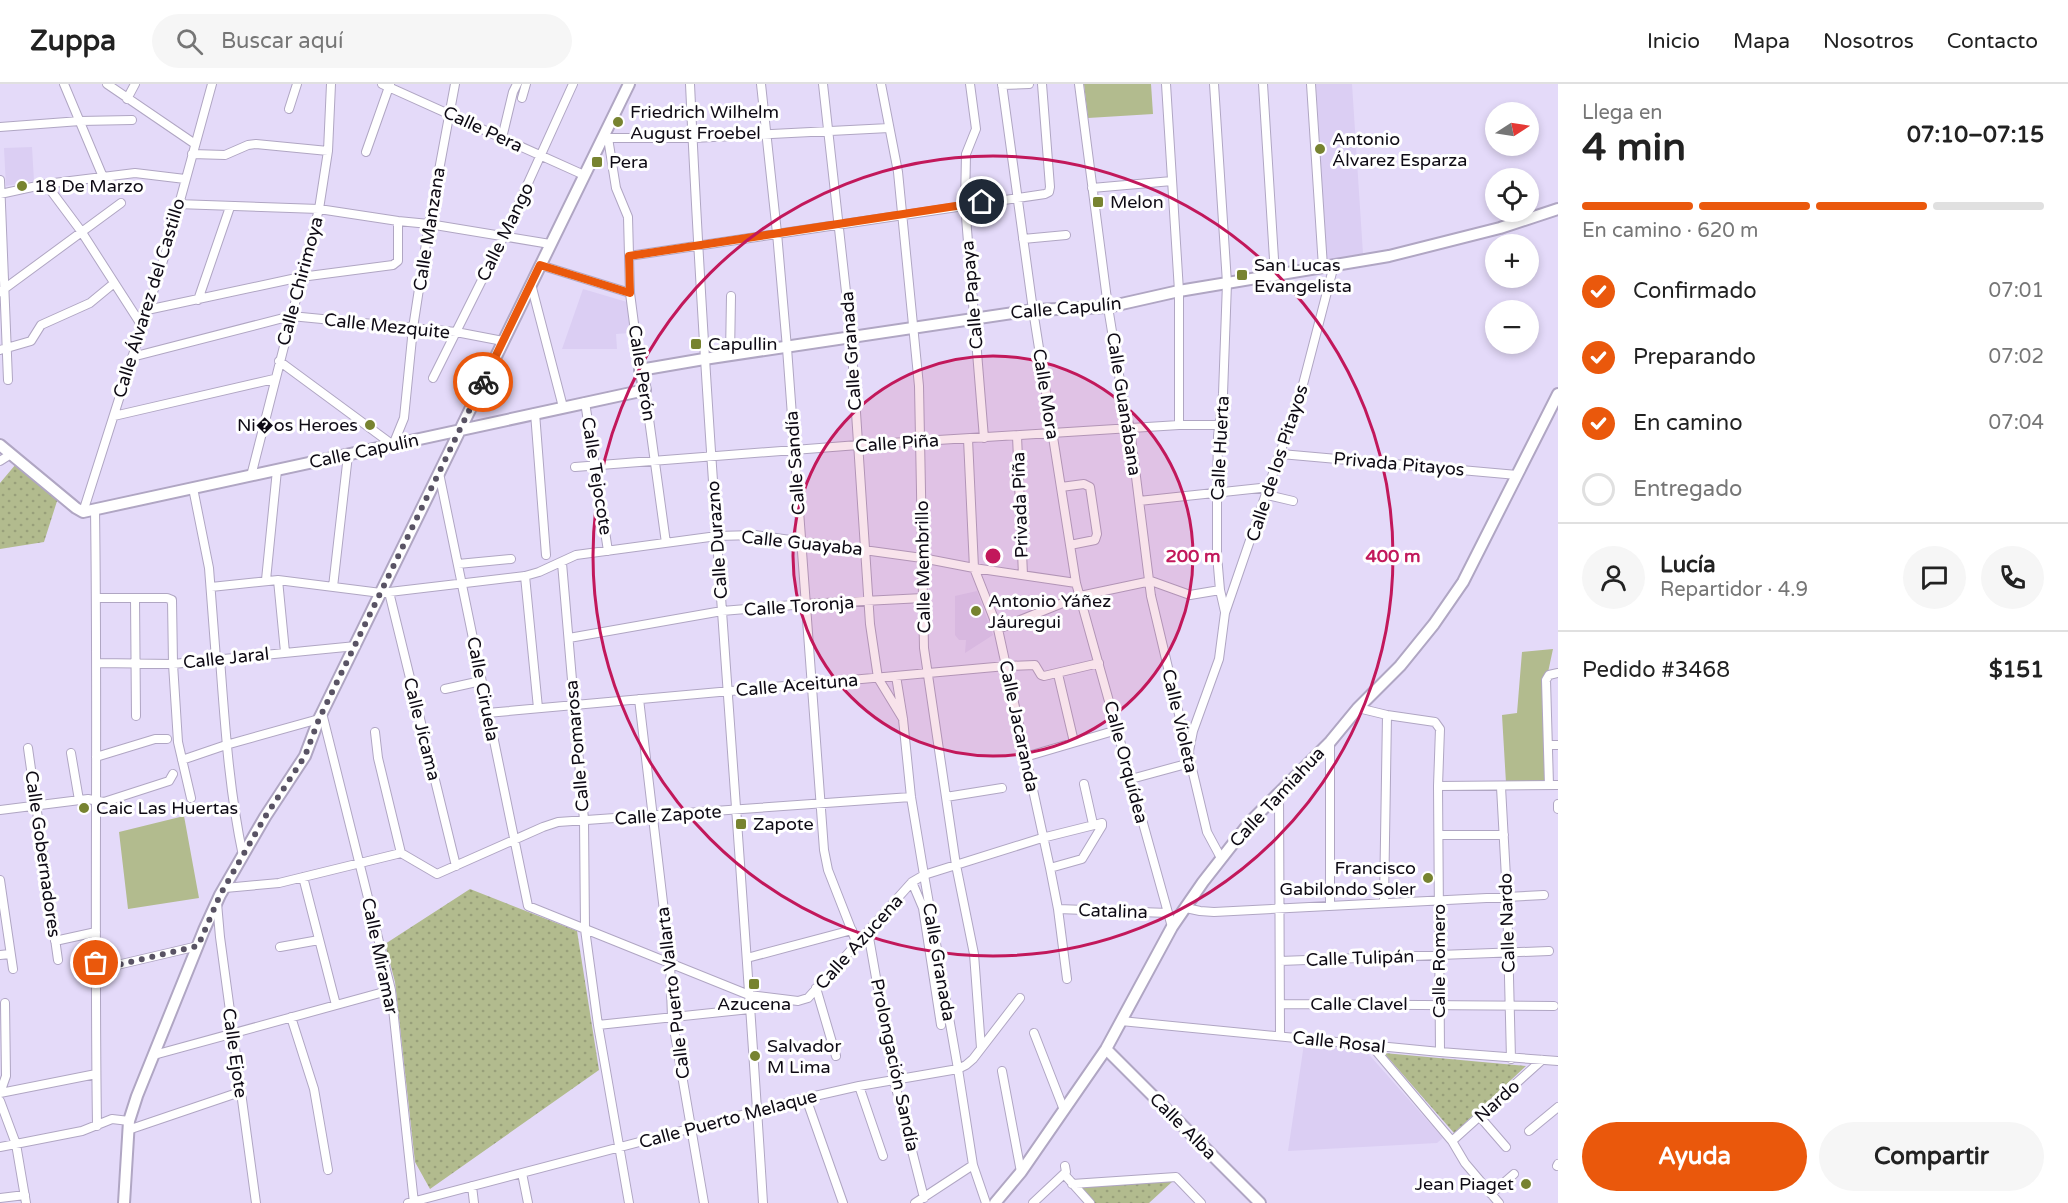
<!DOCTYPE html>
<html lang="es">
<meta charset="utf-8">
<style>
:root{--surface:#fff;--page:#f6f6f6;--text:#222;--muted:#767676;--line:#e0e0e0;--accent:#ea580c}
body{margin:0;font-family:"Varela Round",sans-serif;background:var(--page);color:var(--text);height:100vh;display:flex;flex-direction:column;font-size:22px;white-space:nowrap}
*{box-sizing:border-box;margin:0}
p{font-size:20px;color:var(--muted)}
.icon{flex:none;width:33px;height:33px;fill:none;stroke:currentColor;stroke-width:2;stroke-linecap:round;stroke-linejoin:round}
.map{position:relative;flex:1;overflow:hidden}
.side{display:flex;flex-direction:column;background:var(--surface);width:510px}
.side>*{flex:none}
.needle{width:39px;rotate:78deg}
.tools{position:absolute;left:1485px;top:18px;display:grid;gap:12px}
.tools a{display:grid;place-items:center;width:54px;height:54px;border-radius:50%;background:var(--surface);box-shadow:0 3px 9px #0003;font-size:30px}
.pin{position:absolute;display:grid;place-items:center;width:51px;height:51px;color:#fff;margin:-26px;border:3px solid #fff;border-radius:50%;box-shadow:0 2px 6px #0007}
.courier{position:absolute;display:grid;place-items:center;width:60px;height:60px;margin:-30px;border:4px solid #ea580c;border-radius:50%;background:#fff;color:#222;box-shadow:0 2px 8px #0007}
.headline em{font-style:normal;font-weight:700}
.headline div{display:flex;flex-direction:column-reverse}
.headline{display:flex;align-items:center;justify-content:space-between;height:102px;padding:0 24px}
h1{font-size:39px;font-weight:700;line-height:45px}
.bar{display:grid;grid-template-columns:repeat(4,1fr);gap:9px 6px;align-content:center;height:72px;padding:0 24px}
.bar i{height:8px;border-radius:4px;background:var(--line)}
.bar .selected{background:var(--accent)}
.bar p{grid-column:span 4}
.line{display:flex;align-items:center;gap:15px;padding:0 24px;border-top:2px solid var(--line)}
.line div{flex:1}
.round{display:grid;place-items:center;flex:none;width:63px;height:63px;border-radius:32px;background:var(--page)}
ol{padding:0 24px;list-style:none}
li{display:flex;align-items:center;gap:18px;height:66px}
li p{margin-inline-start:auto}
li .icon{padding:6px;border-radius:50%;background:var(--accent);color:#fff;stroke-width:4}
li:last-child{color:var(--muted)}
li i{width:33px;height:33px;border:3px solid var(--line);border-radius:50%}
.button{display:flex;gap:12px;margin-top:auto;padding:12px 24px}
.button a{flex:1;height:69px;border-radius:36px;background:var(--accent);color:#fff;font-size:24px;font-weight:700;line-height:69px;text-align:center}
.button a+a{background:var(--page);color:var(--text)}
header{display:flex;align-items:center;gap:36px;box-sizing:border-box;height:84px;padding:0 30px;background:var(--surface);border-bottom:2px solid var(--line)}
header strong{font-size:28px}
nav{display:flex;gap:33px;margin-inline-start:auto;font-size:21px}
.search{width:420px;height:54px;background:var(--page);display:flex;align-items:center;gap:15px;box-sizing:border-box;padding:0 21px;border-radius:33px;color:var(--muted);font-size:22px}
main{display:flex;flex:1;min-height:0}
.map>svg:first-child{display:block}
.built{fill:#dbcef3}
.grass{fill:url(#grass-dots)}
.garden{fill:#b2bb8e}
.lines{fill:none;stroke-linecap:round;stroke-linejoin:round}
.street-casing{stroke:#b0a6c3;stroke-width:10}
.secondary-casing{stroke:#b0a6c3;stroke-width:14}
.street{stroke:#fff;stroke-width:8}
.secondary{stroke:#fff;stroke-width:10}
.done{stroke:#595364;stroke-width:6;stroke-dasharray:0 10.8}
.route{stroke:#ea580c;stroke-width:8}
.ring{fill:none;stroke:#c2185b;stroke-width:3}
.poi-dot{fill:#778330;stroke:#fff;stroke-width:2}
.labels{text-anchor:middle;dominant-baseline:central;stroke-width:6;stroke-linejoin:round;paint-order:stroke}
.poi-label{font-size:18px;fill:#0e0a14;stroke:#fff;text-anchor:start}
.street-label{font-size:18px;fill:#0e0a14;stroke:#fff}
.centre{fill:#c2185b;stroke:#fff;stroke-width:3}
.ring-label{font-size:18px;text-anchor:middle;font-weight:bold;fill:#c2185b;stroke:#fff;stroke-width:6;stroke-linejoin:round;paint-order:stroke}
</style>
<header>
<strong>Zuppa</strong>
<div class="search"><svg class="icon" aria-label="search" viewBox="0 0 24 24"><circle cx="10" cy="10" r="6"/><path d="M15 15l6 6"/></svg>Buscar aquí</div>
<nav><a>Inicio</a><a>Mapa</a><a>Nosotros</a><a>Contacto</a></nav>
</header>
<main>
<div class="map">
<svg width="1558" height="1119" viewBox="0 0 1558 1119">
<defs>
<pattern id="grass-dots" width="8" height="8" patternUnits="userSpaceOnUse" patternTransform="scale(1.5)"><rect width="8" height="8" fill="#b2bb8e"/><path d="M2 2h.1M6 6h.1" fill="none" stroke="#989f7a" stroke-width="1.8" stroke-linecap="round"/></pattern>
</defs>
<rect width="100%" height="100%" fill="#e4daf9"/>
<path class="built" d="M1316,0H1352L1363,170L1327,176Z
M32,63L34,97L6,102L4,64Z
M583,205L627,218L630,249L616,250L617,265H562Z
M977,507L993,551L965,569L966,556H959L955,551V512Z
M1304,960L1364,965L1443,1054L1437,1059L1288,1067Z"/>
<path class="grass" d="M16,380L58,414L44,458L0,465V399Z
M470,805L577,847L599,986L430,1105L415,1078L395,898L385,860Z
M1384,969L1526,982L1454,1049Z
M1166,1096L1173,1097L1149,1119H1095L1081,1103Z"/>
<path class="garden" d="M1084,0H1151L1153,30L1088,34Z
M1553,565L1547,593L1549,701L1506,699L1502,631L1517,629L1522,568Z
M184,732L199,814L128,825L119,748Z"/>
<g class="lines">
<g class="street-casing">
<path id="street" d="M64,0L103,93
M107,0L195,60
M382,0L584,91
M690,0C707,373 740,746 763,1119
M761,0L777,149L787,264L824,766L828,786L857,860
M823,0L851,253L870,540L878,594L903,635
M881,0L898,88L919,302L924,564L956,781L974,870L981,964
M970,0L976,45L966,70L965,121L984,354
M1002,0L1033,226L1076,499L1172,843
M1079,0L1108,223L1121,303L1130,345L1151,512L1207,748L1221,774
M1166,0L1179,207V341
M1214,0L1227,199L1223,310L1218,352L1217,409V471L1220,506L1225,528
M1263,0L1275,191
M1311,0L1323,183
M1002,1L1029,0
M522,14L526,0
M127,15L135,0
M289,25L297,0
M0,43L80,37L132,36
M605,52L608,54L616,104L628,133L630,209L640,286
M502,54L513,8L517,0
M608,54H693L889,44
M366,68L390,0
M192,70L225,71L248,61L256,60L328,67
M0,96L8,296
M46,100L81,147L142,242
M1092,104L1172,97
M0,110L46,100L135,89L185,95
M177,120L319,125L398,137L429,140L550,160
M1023,155L1066,151
M629,172L1045,110L1049,108L1050,103L1042,0
M540,181L630,209
M531,200L563,323
M0,208L121,119
M198,216L230,123
M147,226L301,193L393,181L398,177V137
M0,266L31,257L41,241L90,219L113,200
M730,271L731,212
M132,273L291,232L456,248L503,257
M279,277L393,361L404,334L413,244L429,140L455,0
M433,294L504,152L573,0
M645,306L666,459
M585,318L608,467
M535,329L546,471
M114,332L274,295
M1017,352L1023,491
M968,355L974,484L998,545L1050,784L1058,825L1067,895
M1281,370L1517,391
M0,377L11,370
M575,383L858,361L1179,341H1220
M439,389L528,822L749,911L798,917L808,914L912,798L924,791L1042,754L1102,739V742L1082,775L1050,784
M251,392L319,125L328,67L331,0
M1061,403L1084,400L1090,403L1097,450L1095,456L1070,461
M193,404L209,484L216,575
M1267,411L1293,417
M1139,417L1270,403
M95,425C98,631 94,836 97,1042
M83,428L167,164L212,0
M562,479L584,736L585,845L598,941L629,1119
M458,480L511,475
M525,492L538,624
M266,496L277,386
M278,496L285,568
M211,503L278,496L381,509L525,492L539,488L576,471L717,452L755,451L922,474L974,484L1076,499
M333,503L348,371
M389,508L456,782
M96,514H167L172,516L173,580L178,658L191,714
M135,514L136,632
M998,545L1080,512L1151,497L1190,511L1220,506
M569,554L722,527L805,520L923,514
M220,575C225,641 229,706 243,772
M97,579L173,580L356,562
M1058,590L1074,658
M896,592L903,635L911,713L924,791L958,985L973,1081L986,1119
M445,605L481,597
M639,615L670,878L672,933L704,1119
M1358,624L1387,631L1435,638L1440,645L1438,702L1440,968
M322,629L391,906L414,1119
M487,629L1006,582L1035,581L1041,591L1044,592L1099,579
M375,648L378,674L401,769L437,790L543,743L558,738L911,713
M1330,658V821
M1549,661H1558
M28,664L58,876
M71,669L79,716
M96,673L155,655H167
M1025,673L1117,646
M182,676L226,661L319,635
M1131,695L1190,679L1189,667L1193,647L1219,575L1225,529L1301,308L1334,181
M1084,700L1093,740
M1549,701L1546,596L1549,591L1558,589
M1438,702L1558,701
M1501,703L1507,812L1511,975
M1279,708L1280,952
M946,713L1002,704
M1558,720V725
M0,726L88,715L104,718L169,697L173,690
M1439,751H1504
M303,793L336,921
M0,796L13,885
M912,798L923,824L941,941
M225,804L279,799L401,769
M1384,818L1387,631
M217,819L220,853L256,1119
M1186,824L1200,827L1214,828L1544,811
M1058,825L1168,829
M868,848L894,996L924,1114
M55,857L96,848
M280,863L319,856
M0,871L10,870
M747,874L852,846
M1280,877L1549,867
M96,886L198,862
M816,904L836,972
M1280,920L1554,922
M291,933L314,1005L328,1086
M1121,937L1440,968L1558,977
M598,941L750,925
M1034,949L1064,1026
M1371,961L1452,1057L1465,1079L1499,1119
M154,971L391,906
M1002,987L1021,1088
M859,1002L883,1072
M0,1009L96,990
M0,1009L6,992L5,919
M806,1014L843,1119
M0,1017L16,1060L26,1119
M1480,1033L1506,1063
M128,1046L240,1008
M1529,1047L1558,1023
M1452,1057L1542,976
M0,1063L82,1047L112,1035L129,1037
M1557,1082L1558,1080
M522,1089L528,1119
M1064,1090L1090,1119
M1072,1100L1176,1093L1201,1119
M472,1102L474,1119
M1491,1110L1514,1090
M0,1114L25,1111
M408,1119L806,1014L859,1002L958,985L966,981L973,975L1020,914
M915,1119L973,1081
M1033,1119L1066,1088L1065,1082"/>
</g>
<g class="secondary-casing">
<path id="secondary" d="M0,361L76,424L83,428L645,306L640,286L704,275L1033,226L1108,223L1179,207L1389,172L1500,144L1558,125
M1106,965L1260,1119
M124,1119L129,1037L137,1012L204,846L220,811L265,733L305,672L319,635L629,0
M995,1119L1021,1088L1106,965L1172,843L1203,798L1250,738L1330,658L1358,624L1400,582L1434,540L1463,498L1558,310"/>
</g>
<use href="#street" class="street"/>
<use href="#secondary" class="secondary"/>
</g>
<g class="lines">
<path class="done" d="M96,879V886L198,862L220,811L265,733L305,672L319,635L483,298"/>
<path class="route" d="M483,298L540,181L630,209L629,172L982,118"/>
</g>
<circle cx="993" cy="472" r="200" fill="#c2185b" fill-opacity=".12"/>
<g class="ring">
<circle cx="993" cy="472" r="200"/>
<circle cx="993" cy="472" r="400"/>
</g>
<g class="poi-dot">
<circle cx="618" cy="38" r="6"/>
<circle cx="1320" cy="65" r="6"/>
<rect x="591" y="72" width="12" height="12" rx="3"/>
<circle cx="22" cy="102" r="6"/>
<rect x="1092" y="112" width="12" height="12" rx="3"/>
<rect x="1236" y="185" width="12" height="12" rx="3"/>
<rect x="690" y="254" width="12" height="12" rx="3"/>
<circle cx="370" cy="341" r="6"/>
<circle cx="976" cy="527" r="6"/>
<circle cx="84" cy="724" r="6"/>
<rect x="735" y="734" width="12" height="12" rx="3"/>
<circle cx="1428" cy="794" r="6"/>
<rect x="748" y="894" width="12" height="12" rx="3"/>
<circle cx="755" cy="972" r="6"/>
<circle cx="1526" cy="1100" r="6"/>
</g>
<g class="labels">
<g class="poi-label">
<text x="630" y="28">Friedrich Wilhelm<tspan x="630" dy="21">August Froebel</tspan></text>
<text x="1332" y="55">Antonio<tspan x="1332" dy="21">Álvarez Esparza</tspan></text>
<text x="609" y="78">Pera</text>
<text x="34" y="102">18 De Marzo</text>
<text x="1110" y="118">Melon</text>
<text x="1254" y="181">San Lucas<tspan x="1254" dy="21">Evangelista</tspan></text>
<text x="708" y="260">Capullin</text>
<text x="358" y="341" text-anchor="end">Ni�os Heroes</text>
<text x="988" y="517">Antonio Yáñez<tspan x="988" dy="21">Jáuregui</tspan></text>
<text x="96" y="724">Caic Las Huertas</text>
<text x="753" y="740">Zapote</text>
<text x="1416" y="784" text-anchor="end">Francisco<tspan x="1416" dy="21">Gabilondo Soler</tspan></text>
<text x="754" y="920" text-anchor="middle">Azucena</text>
<text x="767" y="962">Salvador<tspan x="767" dy="21">M Lima</tspan></text>
<text x="1514" y="1100" text-anchor="end">Jean Piaget</text>
</g>
<g class="street-label">
<text transform="translate(483 45) rotate(25)">Calle Pera</text>
<text transform="translate(429 145) rotate(-81)">Calle Manzana</text>
<text transform="translate(505 148) rotate(-64)">Calle Mango</text>
<text transform="translate(300 197) rotate(-75)">Calle Chirimoya</text>
<text transform="translate(972 211) rotate(-95)">Calle Papaya</text>
<text transform="translate(149 214) rotate(-73)">Calle Álvarez del Castillo</text>
<text transform="translate(1066 224) rotate(-5)">Calle Capulín</text>
<text transform="translate(387 242) rotate(6)">Calle Mezquite</text>
<text transform="translate(851 267) rotate(-94)">Calle Granada</text>
<text transform="translate(642 289) rotate(81)">Calle Perón</text>
<text transform="translate(1046 310) rotate(81)">Calle Mora</text>
<text transform="translate(1124 320) rotate(81)">Calle Guanábana</text>
<text transform="translate(897 359) rotate(-4)">Calle Piña</text>
<text transform="translate(1220 364) rotate(-87)">Calle Huerta</text>
<text transform="translate(364 367) rotate(-12)">Calle Capulín</text>
<text transform="translate(795 379) rotate(-94)">Calle Sandía</text>
<text transform="translate(1277 379) rotate(-72)">Calle de los Pitayos</text>
<text transform="translate(1399 380) rotate(5)">Privada Pitayos</text>
<text transform="translate(597 392) rotate(81)">Calle Tejocote</text>
<text transform="translate(1020 421) rotate(-92)">Privada Piña</text>
<text transform="translate(717 456) rotate(-94)">Calle Durazno</text>
<text transform="translate(802 459) rotate(6)">Calle Guayaba</text>
<text transform="translate(923 483) rotate(-91)">Calle Membrillo</text>
<text transform="translate(799 522) rotate(-4)">Calle Toronja</text>
<text transform="translate(226 574) rotate(-6)">Calle Jaral</text>
<text transform="translate(797 601) rotate(-5)">Calle Aceituna</text>
<text transform="translate(483 605) rotate(79)">Calle Ciruela</text>
<text transform="translate(1180 637) rotate(77)">Calle Violeta</text>
<text transform="translate(1019 642) rotate(78)">Calle Jacaranda</text>
<text transform="translate(422 645) rotate(76)">Calle Jícama</text>
<text transform="translate(577 662) rotate(-95)">Calle Pomarosa</text>
<text transform="translate(1126 678) rotate(75)">Calle Orquídea</text>
<text transform="translate(1277 713) rotate(-47)">Calle Tamiahua</text>
<text transform="translate(668 731) rotate(-4)">Calle Zapote</text>
<text transform="translate(43 770) rotate(82)">Calle Gobernadores</text>
<text transform="translate(1113 827) rotate(2)">Catalina</text>
<text transform="translate(1507 839) rotate(-92)">Calle Nardo</text>
<text transform="translate(859 858) rotate(-48)">Calle Azucena</text>
<text transform="translate(380 872) rotate(78)">Calle Miramar</text>
<text transform="translate(1360 874) rotate(-2)">Calle Tulipán</text>
<text transform="translate(1439 877) rotate(-90)">Calle Romero</text>
<text transform="translate(939 878) rotate(80)">Calle Granada</text>
<text transform="translate(673 909) rotate(-97)">Calle Puerto Vallarta</text>
<text x="1359" y="920">Calle Clavel</text>
<text transform="translate(1339 958) rotate(6)">Calle Rosal</text>
<text transform="translate(235 969) rotate(82)">Calle Ejote</text>
<text transform="translate(895 981) rotate(78)">Prolongación Sandía</text>
<text transform="translate(1497 1017) rotate(-42)">Nardo</text>
<text transform="translate(728 1035) rotate(-15)">Calle Puerto Melaque</text>
<text transform="translate(1183 1042) rotate(45)">Calle Alba</text>
</g>
</g>
<circle cx="993" cy="472" r="9" class="centre"/>
<g class="ring-label">
<text x="1193" y="478">200 m</text>
<text x="1393" y="478">400 m</text>
</g>
</svg>
<div class="tools">
<a><svg class="needle" viewBox="-14 -14 28 28"><path d="M0-13l5 13h-10z" fill="#e53935"/><path d="M0 13l5-13h-10z" fill="#767676"/></svg></a>
<a><svg class="icon" aria-label="locate" viewBox="0 0 24 24"><circle cx="12" cy="12" r="6"/><path d="M12 2v4M12 18v4M2 12h4M18 12h4"/></svg></a>
<a>+</a>
<a>−</a>
</div>
<div class="pin" style="left:96px;top:879px;background:#ea580c"><svg class="icon" aria-label="bag" viewBox="0 0 24 24"><path d="M5 8h14l-1 12H6zM9 8a3 3 0 0 1 6 0"/></svg></div>
<div class="pin" style="left:982px;top:118px;background:#1f2937"><svg class="icon" aria-label="home" viewBox="0 0 24 24"><path d="M3 11l9-7 9 7M6 9v11h12V9"/></svg></div>
<div class="courier" style="left:483px;top:298px"><svg class="icon" aria-label="bike" viewBox="0 0 24 24"><circle cx="6" cy="16" r="4"/><circle cx="18" cy="16" r="4"/><path d="M6 16l4-8h5l3 8M10 8l3 8H6M13 5h3"/></svg></div>
</div>
<section class="side">
<div class="headline"><div><h1>4 min</h1><p>Llega en</p></div><em>07:10–07:15</em></div>
<div class="bar"><i class="selected"></i><i class="selected"></i><i class="selected"></i><i></i><p>En camino · 620 m</p></div>
<ol>
<li><svg class="icon" aria-label="check" viewBox="0 0 24 24"><path d="M5 12l5 5 9-10"/></svg>Confirmado<p>07:01</p></li>
<li><svg class="icon" aria-label="check" viewBox="0 0 24 24"><path d="M5 12l5 5 9-10"/></svg>Preparando<p>07:02</p></li>
<li><svg class="icon" aria-label="check" viewBox="0 0 24 24"><path d="M5 12l5 5 9-10"/></svg>En camino<p>07:04</p></li>
<li><i></i>Entregado</li>
</ol>
<div class="line" style="height:108px"><a class="round"><svg class="icon" aria-label="person" viewBox="0 0 24 24"><circle cx="12" cy="8" r="4"/><path d="M4 21q1-7 8-7t8 7"/></svg></a><div><b>Lucía</b><p>Repartidor · 4.9</p></div><a class="round"><svg class="icon" aria-label="chat" viewBox="0 0 24 24"><path d="M4 5h16v11H9l-5 4z"/></svg></a><a class="round"><svg class="icon" aria-label="phone" viewBox="0 0 24 24"><path d="M5 4h4l2 5-3 2q2 4 5 5l2-3 5 2v4C11 20 4 13 5 4z"/></svg></a></div>
<div class="line" style="height:78px"><div>Pedido #3468</div><b>$151</b></div>
<div class="button"><a>Ayuda</a><a>Compartir</a></div>
</section>
</main>
